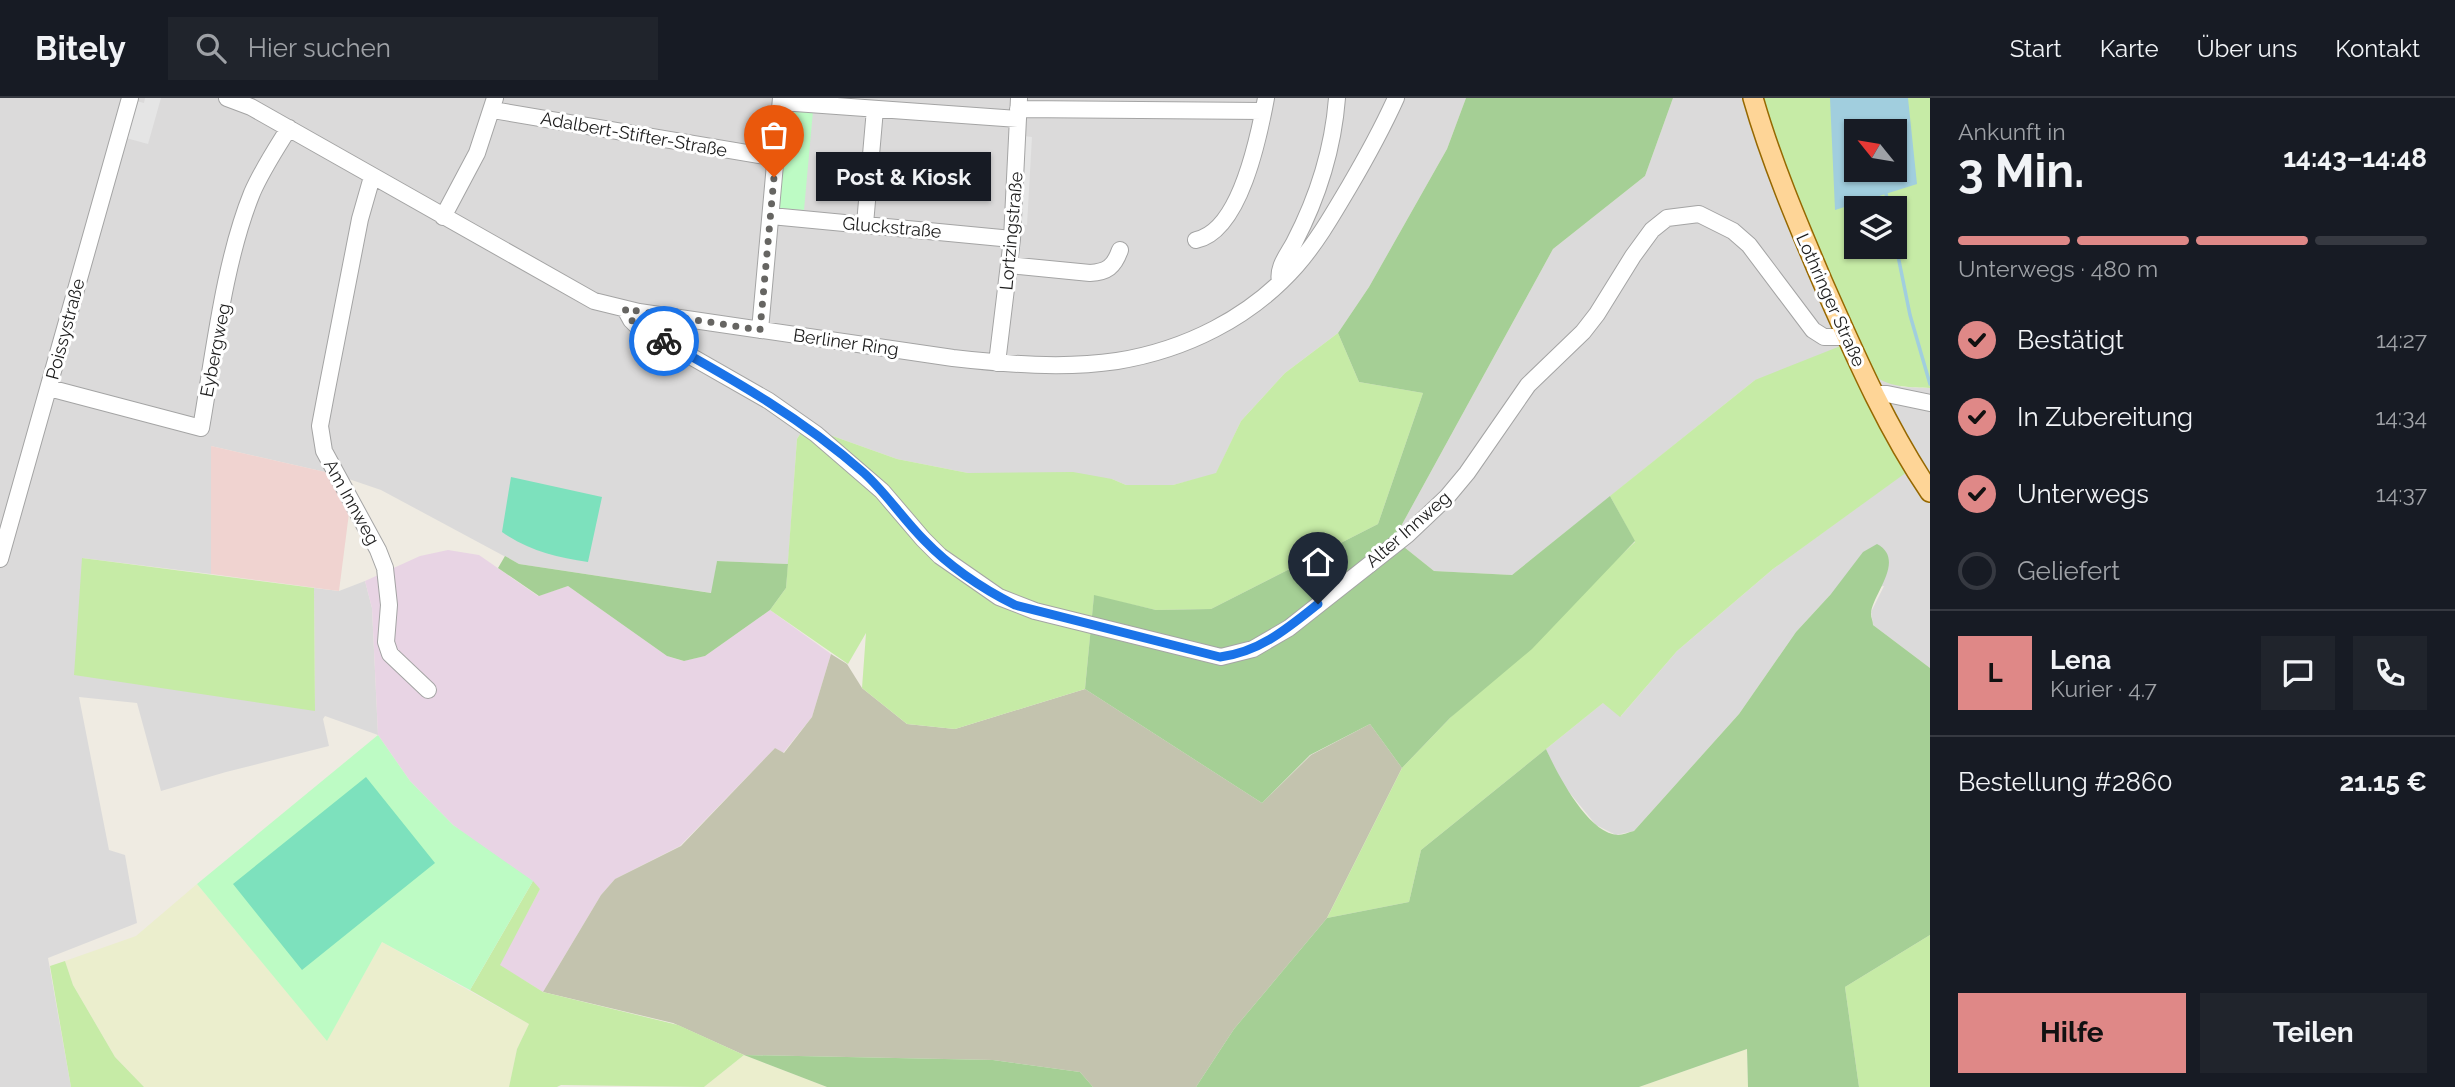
<!DOCTYPE html>
<html lang="de">
<meta charset="utf-8">
<style>
:root{--surface:#171b24;--page:#20242c;--text:#f1f3f6;--muted:#9ea1a6;--line:#363941;--accent:#df8887}
body{margin:0;font-family:Raleway,sans-serif;background:var(--page);color:var(--text);height:100vh;display:flex;flex-direction:column;font-size:26px;white-space:nowrap}
*{box-sizing:border-box;margin:0}
p{font-size:23px;color:var(--muted)}
.icon{flex:none;width:38px;height:38px;fill:none;stroke:currentColor;stroke-width:2;stroke-linecap:round;stroke-linejoin:round}
.map{position:relative;flex:1;overflow:hidden}
.side{display:flex;flex-direction:column;background:var(--surface);width:525px}
.side>*{flex:none}
.needle{width:46px;rotate:300deg}
.controls{position:absolute;left:1844px;top:21px;display:grid;gap:14px}
.controls a{display:grid;place-items:center;width:63px;height:63px;border-radius:0px;background:var(--surface);box-shadow:0 2px 5px #0004;font-size:35px}
.pin{position:absolute;display:grid;place-items:center;width:60px;height:60px;color:#fff;margin:-72px -30px;border-radius:50% 50% 50% 0;rotate:-45deg;box-shadow:0 0 7px #0007}
.pin .icon{rotate:45deg}
.courier{position:absolute;display:grid;place-items:center;width:70px;height:70px;margin:-35px;border:5px solid #1a73e8;border-radius:50%;background:#fff;color:#222;box-shadow:0 2px 9px #0007}
.bubble{position:absolute;height:49px;border-radius:0px;background:var(--surface);box-shadow:0 2px 5px #0004;font-size:23px;font-weight:700;line-height:49px;text-align:center}
.headline em{font-style:normal;font-weight:700}
.headline div{display:flex;flex-direction:column-reverse}
.headline{display:flex;align-items:center;justify-content:space-between;height:119px;padding:0 28px}
h1{font-size:46px;font-weight:700;line-height:52px}
.bar{display:grid;grid-template-columns:repeat(4,1fr);gap:10px 7px;align-content:center;height:84px;padding:0 28px}
.bar i{height:9px;border-radius:5px;background:var(--line)}
.bar .on{background:var(--accent)}
.bar p{grid-column:span 4}
.line{display:flex;align-items:center;gap:18px;padding:0 28px;border-top:2px solid var(--line)}
.line div{flex:1}
.round{display:grid;place-items:center;flex:none;width:74px;height:74px;border-radius:0px;background:var(--page)}
ol{padding:0 28px;list-style:none}
li{display:flex;align-items:center;gap:21px;height:77px}
li p{margin-inline-start:auto}
li .icon{padding:7px;border-radius:50%;background:var(--accent);color:#111;stroke-width:4}
li:last-child{color:var(--muted)}
li i{width:38px;height:38px;border:4px solid var(--line);border-radius:50%}
.primary-button{display:flex;gap:14px;margin-top:auto;padding:14px 28px}
.primary-button a{flex:1;height:80px;border-radius:0px;background:var(--accent);color:#111;font-size:28px;font-weight:700;line-height:80px;text-align:center}
.primary-button a+a{background:var(--page);color:var(--text)}
header{display:flex;align-items:center;gap:42px;box-sizing:border-box;height:98px;padding:0 35px;background:var(--surface);border-bottom:2px solid var(--line)}
header strong{font-size:33px}
nav{display:flex;gap:38px;margin-inline-start:auto;font-size:24px}
.search{width:490px;height:63px;background:var(--page);display:flex;align-items:center;gap:18px;box-sizing:border-box;padding:0 24px;border-radius:0px;color:var(--muted);font-size:26px}
main{display:flex;flex:1;min-height:0}
.map>svg:first-child{display:block}
.residential{fill:#dbdada}
.commercial{fill:#f0d3d0}
.industrial{fill:#e8d4e4}
.construction{fill:#c3c3ae}
.farmland{fill:#ebeecd}
.grass{fill:#c6eba6;fill-rule:evenodd}
.forest{fill:#a5cf95}
.park{fill:#bdfbc4}
.pitch{fill:#7de1bd}
.parking{fill:#e5e5e5}
.water{fill:#a1cede;fill-rule:evenodd}
.lines{fill:none;stroke-linecap:round;stroke-linejoin:round}
.stream{stroke:#a1cede;stroke-width:3.5}
.minor-casing{stroke:#a4a4a4;stroke-width:18}
.major-casing{stroke:#966800;stroke-width:22}
.minor{stroke:#fff;stroke-width:16}
.major{stroke:#fed597;stroke-width:19}
.done{stroke:#666562;stroke-width:7;stroke-dasharray:0 12.6}
.route{stroke:#1a73e8;stroke-width:9}
.labels{text-anchor:middle;dominant-baseline:central;stroke-width:6;stroke-linejoin:round;paint-order:stroke}
.street-label{font-size:18px;fill:#1d1d1d;stroke:#fff}
</style>
<header>
<strong>Bitely</strong>
<div class="search"><svg class="icon" aria-label="search" viewBox="0 0 24 24"><circle cx="10" cy="10" r="6"/><path d="M15 15l6 6"/></svg>Hier suchen</div>
<nav><a>Start</a><a>Karte</a><a>Über uns</a><a>Kontakt</a></nav>
</header>
<main>
<div class="map">
<svg width="1930" height="989" viewBox="0 0 1930 989">
<rect width="100%" height="100%" fill="#efebe2"/>
<path class="residential" d="M0,0H1466L1447,51L1369,189L1338,235L1285,275L1241,323L1216,376L1173,387H1126L1112,381L968,375L897,361L827,336L802,333L797,341L788,466L717,463L712,495L519,466L381,392L334,376L211,348V476L82,460L315,613L314,490L339,493L365,483L372,510L378,637L325,618L323,621L329,648L226,674L161,693L137,605L79,599L109,752L125,757L137,825L48,860L71,989H0Z
M1673,0H1762L1791,85L1901,289L1930,290V570L1873,527L1871,514L1884,488L1831,496L1796,534L1739,616L1634,733L1616,737L1596,727L1560,683L1546,651L1604,604L1621,618L1677,553L1773,471L1906,374L1755,282L1512,477L1434,473L1394,441L1553,151L1645,78Z"/>
<path class="commercial" d="M211,348L334,376L349,415L339,493L211,476Z"/>
<path class="industrial" d="M448,452L479,457L538,498L568,488L667,558L683,563L705,558L770,512L831,556L812,619L783,655L775,650L680,748L615,781L601,797L543,894L499,867L540,791L453,727L410,683L378,637L372,510L365,483L420,458Z"/>
<path class="construction" d="M831,556L847,566L862,590L907,626L955,631L1085,591L1262,705L1311,657L1370,626L1402,670L1327,820L1234,931L1196,989H1093L1080,974L993,962L744,957L673,925L543,894L601,797L615,781L681,748L775,650L784,655L812,619Z"/>
<path class="farmland" d="M197,786L327,942L382,844L529,926L517,951L509,989H144L115,959L73,887L65,863L136,838Z
M1747,951L1748,989H1639Z
M744,957L827,989H704Z"/>
<path class="grass" d="M1762,0H1930V290C1912,289 1890,290 1875,278L1809,132ZM1857,33H1895V72H1857ZM1857,110H1895V149H1857Z
M1338,235L1359,284L1423,295L1378,426L1211,511L1156,512L1094,498L1085,591L955,631L907,626L862,590L866,535L848,566L770,512L786,490L797,341L802,333L827,336L897,361L968,375L1073,374L1112,381L1126,387H1173L1216,375L1241,323L1285,275Z
M1843,247L1907,374L1773,471L1677,553L1620,619L1603,605L1421,752L1409,804L1327,820L1402,670L1450,620L1635,444L1610,398L1755,282Z
M82,460L314,490L315,613L74,577Z
M533,783L540,791L500,867L543,894L678,927L744,957L704,989L561,987L557,989H509L517,951L529,926L470,892Z
M1930,837V989H1859L1845,889Z
M65,863L73,887L115,959L144,989H71L50,868Z"/>
<path class="forest" d="M1466,0H1673L1645,78L1553,151L1394,441L1434,473L1512,477L1610,398L1635,443L1532,551L1450,620L1402,670L1370,626L1310,657L1262,705L1085,591L1094,497L1156,512L1211,511L1378,426L1423,295L1359,284L1338,235L1369,189L1447,51Z
M1877,446C1907,462 1871,498 1871,516C1871,520 1873,523 1873,527L1930,570V837L1845,889L1859,989H1748L1747,951L1639,989H1196L1234,931L1327,820L1409,804L1421,752L1546,651C1557,675 1588,736 1618,737C1623,737 1629,734 1634,733L1739,616L1796,534L1831,496L1863,454Z
M505,458L519,466L711,495L717,463L788,466L786,490L770,512L705,558L684,563L667,558L568,488L539,498L498,470Z
M744,957L993,962L1080,974L1093,989H827Z"/>
<path class="park" d="M788,11L813,13L804,112L779,110Z
M378,637L410,683L453,727L533,783L470,892L382,844L327,943L197,786Z"/>
<path class="pitch" d="M511,379L602,399L588,464C556,459 529,453 502,434Z
M366,679L435,765L302,872L233,786Z"/>
<path class="parking" d="M145,0H161L148,46L126,40L136,3L144,5Z
M1023,38L1032,39L1027,127L1018,126Z"/>
<path class="water" d="M1830,0H1908L1917,86L1835,112ZM1857,33H1895V72H1857Z"/>
<g class="lines">
<path class="stream" d="M1885,91L1889,110
M1895,143L1910,217L1930,286"/>
<g class="minor-casing">
<path id="minor" d="M227,0L251,9L594,203L639,214L953,260C1007,266 1063,271 1117,263C1185,252 1250,220 1296,168C1317,144 1333,116 1349,89C1366,60 1382,31 1396,0
M781,4L1018,21
M1018,11L1263,13
M493,12L776,60
M372,79L360,121L326,296L320,328L324,353L378,452L385,470L389,507L386,544L390,556L428,592
M771,118L1012,141
M443,119L477,55L495,0
M865,126L875,11
M1196,142C1240,133 1259,38 1266,0
M1009,167L1090,175C1107,174 1114,169 1120,152
M1280,184C1277,169 1287,158 1294,145C1318,99 1333,52 1337,0
M625,211L631,222L636,227L769,303L816,336L882,393L923,441L940,458L999,499L1035,513L1221,559L1253,551L1289,530L1407,437L1447,399L1467,375L1528,287L1583,234L1597,216L1633,158L1652,132L1667,120L1699,116L1733,133L1749,147L1813,232L1824,239H1847
M760,232L781,0
M997,265L1012,141L1019,0
M49,290L201,330C214,256 224,164 252,95C262,72 276,51 289,30
M1873,296H1887L1930,305
M0,461L130,0"/>
</g>
<g class="major-casing">
<path id="major" d="M1753,0C1771,63 1797,124 1823,185C1855,257 1886,329 1930,394"/>
</g>
<use href="#minor" class="minor"/>
<use href="#major" class="major"/>
</g>
<g class="lines">
<path class="done" d="M664,243L631,222L625,211L760,232L774,79"/>
<path class="route" d="M664,243C734,282 803,321 864,375C886,395 903,421 924,442C949,468 983,491 1015,507L1220,559C1260,554 1288,530 1318,506"/>
</g>
<g class="labels">
<g class="street-label">
<text transform="translate(634 36) rotate(10)">Adalbert-Stifter-Straße</text>
<text transform="translate(892 129) rotate(5)">Gluckstraße</text>
<text transform="translate(1011 133) rotate(-85)">Lortzingstraße</text>
<text transform="translate(1831 202) rotate(66)">Lothringer Straße</text>
<text transform="translate(65 231) rotate(-75)">Poissystraße</text>
<text transform="translate(846 244) rotate(8)">Berliner Ring</text>
<text transform="translate(215 252) rotate(-79)">Eybergweg</text>
<text transform="translate(352 404) rotate(61)">Am Innweg</text>
<text transform="translate(1408 431) rotate(-41)">Alter Innweg</text>
</g>
</g>
</svg>
<div class="controls">
<a><svg class="needle" viewBox="-14 -14 28 28"><path d="M0-13l5 13h-10z" fill="#e53935"/><path d="M0 13l5-13h-10z" fill="#9ea1a6"/></svg></a>
<a><svg class="icon" aria-label="layers" viewBox="0 0 24 24"><path d="M12 4l9 5-9 5-9-5zM3 14l9 5 9-5"/></svg></a>
</div>
<div class="pin" style="left:774px;top:79px;background:#ea580c"><svg class="icon" aria-label="bag" viewBox="0 0 24 24"><path d="M5 8h14l-1 12H6zM9 8a3 3 0 0 1 6 0"/></svg></div>
<div class="pin" style="left:1318px;top:506px;background:#1f2937"><svg class="icon" aria-label="home" viewBox="0 0 24 24"><path d="M3 11l9-7 9 7M6 9v11h12V9"/></svg></div>
<div class="courier" style="left:664px;top:243px"><svg class="icon" aria-label="bike" viewBox="0 0 24 24"><circle cx="6" cy="16" r="4"/><circle cx="18" cy="16" r="4"/><path d="M6 16l4-8h5l3 8M10 8l3 8H6M13 5h3"/></svg></div>
<div class="bubble" style="left:816px;top:54px;width:175px">Post &amp; Kiosk</div>
</div>
<section class="side">
<div class="headline"><div><h1>3 Min.</h1><p>Ankunft in</p></div><em>14:43–14:48</em></div>
<div class="bar"><i class="on"></i><i class="on"></i><i class="on"></i><i></i><p>Unterwegs · 480 m</p></div>
<ol>
<li><svg class="icon" aria-label="check" viewBox="0 0 24 24"><path d="M5 12l5 5 9-10"/></svg>Bestätigt<p>14:27</p></li>
<li><svg class="icon" aria-label="check" viewBox="0 0 24 24"><path d="M5 12l5 5 9-10"/></svg>In Zubereitung<p>14:34</p></li>
<li><svg class="icon" aria-label="check" viewBox="0 0 24 24"><path d="M5 12l5 5 9-10"/></svg>Unterwegs<p>14:37</p></li>
<li><i></i>Geliefert</li>
</ol>
<div class="line" style="height:126px"><b class="round" style="background:var(--accent);color:#111">L</b><div><b>Lena</b><p>Kurier · 4.7</p></div><a class="round"><svg class="icon" aria-label="chat" viewBox="0 0 24 24"><path d="M4 5h16v11H9l-5 4z"/></svg></a><a class="round"><svg class="icon" aria-label="phone" viewBox="0 0 24 24"><path d="M5 4h4l2 5-3 2q2 4 5 5l2-3 5 2v4C11 20 4 13 5 4z"/></svg></a></div>
<div class="line" style="height:91px"><div>Bestellung #2860</div><b>21.15 €</b></div>
<div class="primary-button"><a>Hilfe</a><a>Teilen</a></div>
</section>
</main>
